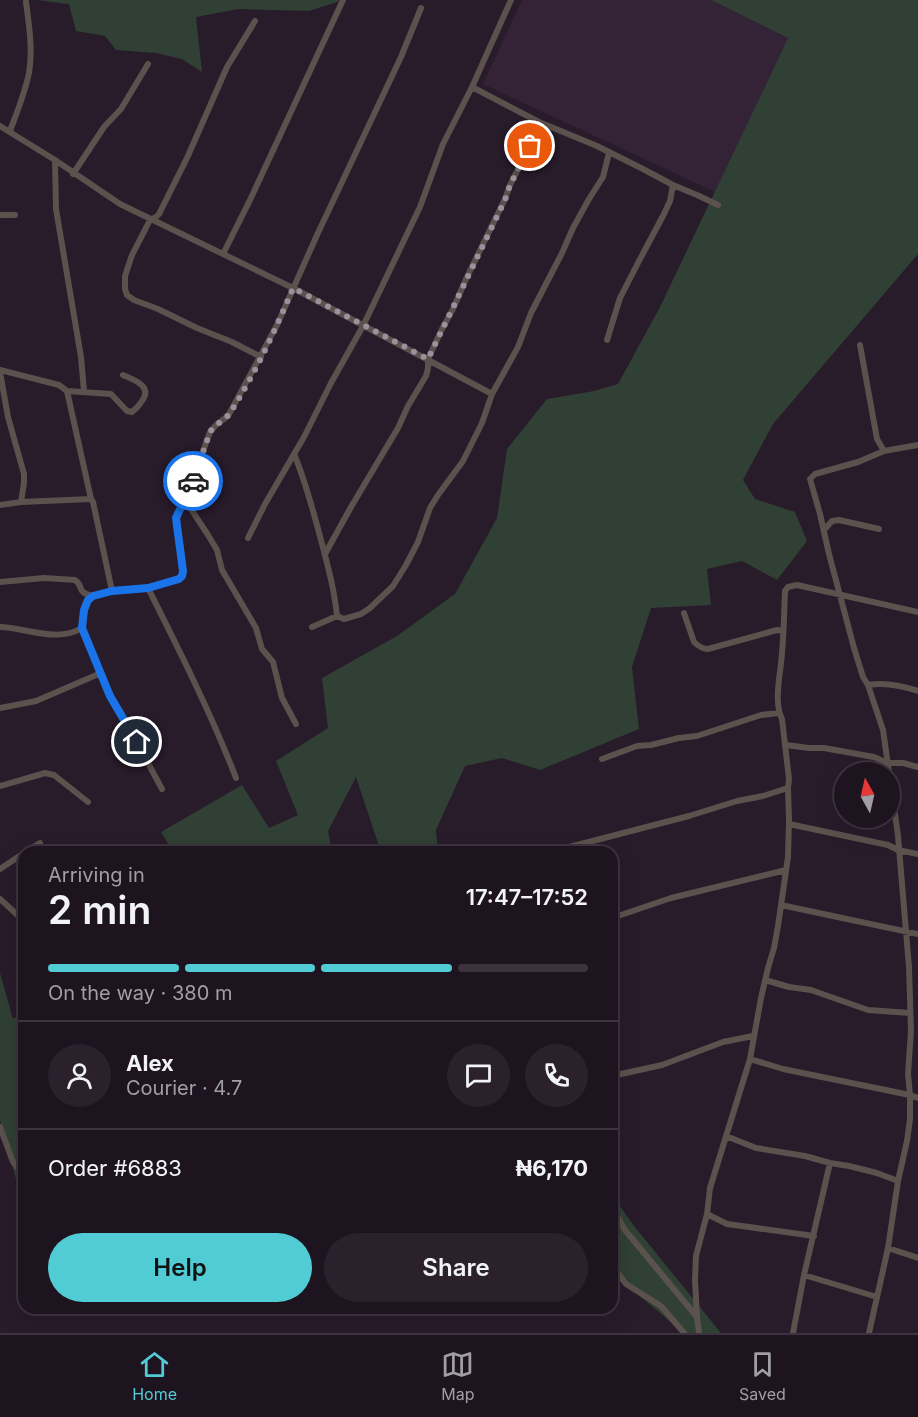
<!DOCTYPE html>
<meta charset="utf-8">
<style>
:root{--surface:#1e1420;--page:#2b212d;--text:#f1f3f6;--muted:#a19ea5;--line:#3c333e;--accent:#51ccd4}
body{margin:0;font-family:Inter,sans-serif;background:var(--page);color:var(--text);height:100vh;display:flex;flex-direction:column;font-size:22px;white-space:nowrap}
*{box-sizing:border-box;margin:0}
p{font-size:20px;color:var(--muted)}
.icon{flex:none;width:33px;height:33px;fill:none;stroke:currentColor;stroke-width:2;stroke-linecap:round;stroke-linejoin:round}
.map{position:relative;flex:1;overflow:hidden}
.drawer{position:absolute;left:18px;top:846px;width:600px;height:468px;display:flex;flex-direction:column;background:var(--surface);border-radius:18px;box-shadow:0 6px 24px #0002,0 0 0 2px var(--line)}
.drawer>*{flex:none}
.needle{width:39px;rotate:352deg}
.tools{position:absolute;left:834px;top:762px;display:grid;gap:12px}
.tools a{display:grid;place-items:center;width:66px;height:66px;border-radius:50%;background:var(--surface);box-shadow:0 6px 24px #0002,0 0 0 2px var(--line);font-size:30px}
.pin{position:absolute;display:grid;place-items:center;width:51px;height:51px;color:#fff;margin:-26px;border:3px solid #fff;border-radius:50%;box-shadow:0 2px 6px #0007}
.courier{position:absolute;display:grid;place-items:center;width:60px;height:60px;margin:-30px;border:4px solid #1a73e8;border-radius:50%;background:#fff;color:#222;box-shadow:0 2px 8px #0007}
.summary em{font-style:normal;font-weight:600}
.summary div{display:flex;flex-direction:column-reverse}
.summary{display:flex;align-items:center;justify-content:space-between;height:102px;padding:0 30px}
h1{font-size:39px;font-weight:600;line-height:45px}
.bar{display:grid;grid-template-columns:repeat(4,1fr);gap:9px 6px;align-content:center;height:72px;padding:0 30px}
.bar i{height:8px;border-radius:4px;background:var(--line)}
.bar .on{background:var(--accent)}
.bar p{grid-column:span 4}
.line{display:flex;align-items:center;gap:15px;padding:0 30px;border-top:2px solid var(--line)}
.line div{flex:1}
.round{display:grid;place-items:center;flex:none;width:63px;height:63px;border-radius:32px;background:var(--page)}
.primary-button{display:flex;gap:12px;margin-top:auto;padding:12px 30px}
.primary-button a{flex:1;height:69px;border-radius:36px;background:var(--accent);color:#111;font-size:24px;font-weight:600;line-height:69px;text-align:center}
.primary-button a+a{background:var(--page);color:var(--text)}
.tab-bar{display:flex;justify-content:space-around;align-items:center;height:84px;border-top:2px solid var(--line);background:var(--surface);font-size:16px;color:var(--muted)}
.tab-bar a{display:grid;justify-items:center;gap:3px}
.tab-bar .on{color:var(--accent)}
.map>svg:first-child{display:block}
.built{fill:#342336}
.green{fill:#304034}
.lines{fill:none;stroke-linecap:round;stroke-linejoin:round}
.minor{stroke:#5b514d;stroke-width:6}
.done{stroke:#9b919c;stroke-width:6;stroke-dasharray:0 10.8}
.route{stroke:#1a73e8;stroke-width:8}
</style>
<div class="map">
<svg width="918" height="1333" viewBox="0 0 918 1333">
<rect width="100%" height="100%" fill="#281b2a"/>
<path class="built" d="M522,0H711L788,38L715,192L483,84Z"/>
<path class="green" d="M37,0H339L337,2L309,11L238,9L196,17L202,72L182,59L156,53L116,50L105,36L76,31L69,4Z
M711,0H918V254L773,424L743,480L755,499L795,512L807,541L777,580L742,561L707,569L711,605L651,608L632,667L639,729L540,770L502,758L465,766L436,830L438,852H377L380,849L356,777L328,831L332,852H173L161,832L242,785L269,828L298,815L276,761L328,728L322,678L397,636L455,594L497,518L507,449L547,399L594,391L618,384L660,307L788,38Z
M0,973L13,1019L24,1013V1193L20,1194L0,1120Z
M612,1195L634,1226L721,1333H684L612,1273Z"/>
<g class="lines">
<path class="minor" d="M255,21L227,67L187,158L159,214L156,217L150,220L132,255L125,276V289L127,295L134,300L158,309L197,328L232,342L261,357
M472,87L539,122L597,146L643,169L673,185L697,195L718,205
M0,126L55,160L120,204L293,288L492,394
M10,131C17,112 25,93 29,73C33,50 29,25 26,2
M55,160L56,209L81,357L84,391
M73,174L104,127L121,109L148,64
M0,215H15
M223,254L250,200L343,0
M607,340L620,298L639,261L664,214L670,201L673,185
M860,345L877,439L884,451L918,445
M0,370L59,385L67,391L111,394L127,411L132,412C136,409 139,406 142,401C153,386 134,380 123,375
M0,372L8,417L24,474V483L21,502
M67,391L91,499
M884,451L858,462L815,474L810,479L820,514L829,554L854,648L863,677L868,685L883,730L889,772
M294,454C304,477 310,501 317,525C325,556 334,585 337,616
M0,505L21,502L91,499L93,502L112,591
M824,530L832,521L839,520L879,529
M248,538L265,504L304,437L331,383L363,326L420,207L443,144L472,87L511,0
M325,554L351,507L398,428L408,406L426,376L428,368V359L442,329L453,309L466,279L505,199L510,185L530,146L539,122
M0,582L44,578L75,580C85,587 75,592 93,596
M148,588C179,650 211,713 236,778
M684,613L694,642C698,646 702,649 708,649L777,630L783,631V634
M0,627C27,628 57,643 82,628L85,605L93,596L112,591L148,588L179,579L182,576L183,571L176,518L185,500
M312,627L337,616L344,619L361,614L370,608L393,586L406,565L418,542L430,508L438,495L463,461L482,423L492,394L518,347L531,313L562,253L573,228L589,199L603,177L609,153
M82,628L110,696L128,726L162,789
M868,685C884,682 903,686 918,691
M0,708L36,701L101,673
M296,724L282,698L273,662L262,649L256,628L222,570L217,550L208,535L185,500L210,432L217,424L228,416L277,325L317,235L401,57L421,8
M786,745L809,748H824L874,757L887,763H903L918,767
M602,759L637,746L651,745L679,738L697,736L761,715L779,713
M0,786L45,773L54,775L88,802
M789,824L888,845L898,850L918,854
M25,852L40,843
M550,852L689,816L737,801L763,796L788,788
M0,869L24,853
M0,899L24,921
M781,905L918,934
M612,918L671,898L786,870
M765,980L789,987L811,990L868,1010L910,1013
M750,1059L783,1069L910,1095L918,1098
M612,1076L662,1065L723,1042L753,1036
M0,1127L13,1162L20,1171H24
M726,1136L756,1148L805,1156L830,1163L849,1166L877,1173L898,1181
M612,1207L625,1230L697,1317L699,1333
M707,1214L727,1224L814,1236
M888,1248L918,1258
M612,1265L626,1284L661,1306L684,1333
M804,1275L877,1297
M697,1317L695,1280L696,1256L707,1214L710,1188L750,1059L761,998L768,968L774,948L778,926L788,857L789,820L788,788L789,779L782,719C773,701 781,672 782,653C784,632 784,612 785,591L788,587L797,585L918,612
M793,1333L804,1275L830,1163
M869,1333L888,1248L898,1181L907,1141L910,1119V1095L908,1074L911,1031L909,967L898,836L890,778"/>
</g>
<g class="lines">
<path class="done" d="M193,481L210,432C215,424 224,421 230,413C255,374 275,331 293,288L428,359L505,200L510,185L530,146"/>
<path class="route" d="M137,742L110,696L82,628L84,610L88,600L93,596L112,591L148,588L179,579L182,576L183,571L176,518L193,481"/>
</g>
</svg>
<div class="tools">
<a><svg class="needle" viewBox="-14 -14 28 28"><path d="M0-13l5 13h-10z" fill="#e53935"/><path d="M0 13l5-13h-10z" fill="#a19ea5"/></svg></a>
</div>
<div class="pin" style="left:530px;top:146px;background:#ea580c"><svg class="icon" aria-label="bag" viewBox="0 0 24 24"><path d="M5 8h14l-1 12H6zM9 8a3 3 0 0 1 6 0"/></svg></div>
<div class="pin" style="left:137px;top:742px;background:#1f2937"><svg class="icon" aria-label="home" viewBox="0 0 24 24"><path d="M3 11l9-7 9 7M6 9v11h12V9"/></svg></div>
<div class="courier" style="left:193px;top:481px"><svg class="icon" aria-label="car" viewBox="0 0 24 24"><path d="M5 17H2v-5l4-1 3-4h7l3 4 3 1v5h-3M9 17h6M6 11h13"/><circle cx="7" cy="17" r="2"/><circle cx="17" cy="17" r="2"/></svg></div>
<section class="drawer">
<div class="summary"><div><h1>2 min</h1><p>Arriving in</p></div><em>17:47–17:52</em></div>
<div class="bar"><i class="on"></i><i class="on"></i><i class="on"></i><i></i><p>On the way · 380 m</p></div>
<div class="line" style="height:108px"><a class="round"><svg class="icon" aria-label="person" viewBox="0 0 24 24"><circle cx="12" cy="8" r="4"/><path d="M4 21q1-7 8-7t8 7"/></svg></a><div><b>Alex</b><p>Courier · 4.7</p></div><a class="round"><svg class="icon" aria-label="chat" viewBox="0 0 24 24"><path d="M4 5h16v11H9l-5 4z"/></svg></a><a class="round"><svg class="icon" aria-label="phone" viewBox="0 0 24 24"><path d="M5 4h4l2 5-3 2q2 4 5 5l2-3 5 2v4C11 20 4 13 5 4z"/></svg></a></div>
<div class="line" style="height:78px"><div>Order #6883</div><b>₦6,170</b></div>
<div class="primary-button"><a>Help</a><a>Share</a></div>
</section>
</div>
<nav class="tab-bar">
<a class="on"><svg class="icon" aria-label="home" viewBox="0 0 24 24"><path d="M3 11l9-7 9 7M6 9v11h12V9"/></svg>Home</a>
<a><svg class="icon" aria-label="map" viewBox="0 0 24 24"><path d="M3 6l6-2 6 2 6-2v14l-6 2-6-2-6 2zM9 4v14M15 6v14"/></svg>Map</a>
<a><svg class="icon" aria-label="saved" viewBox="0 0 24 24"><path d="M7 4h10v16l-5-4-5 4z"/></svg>Saved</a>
</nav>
